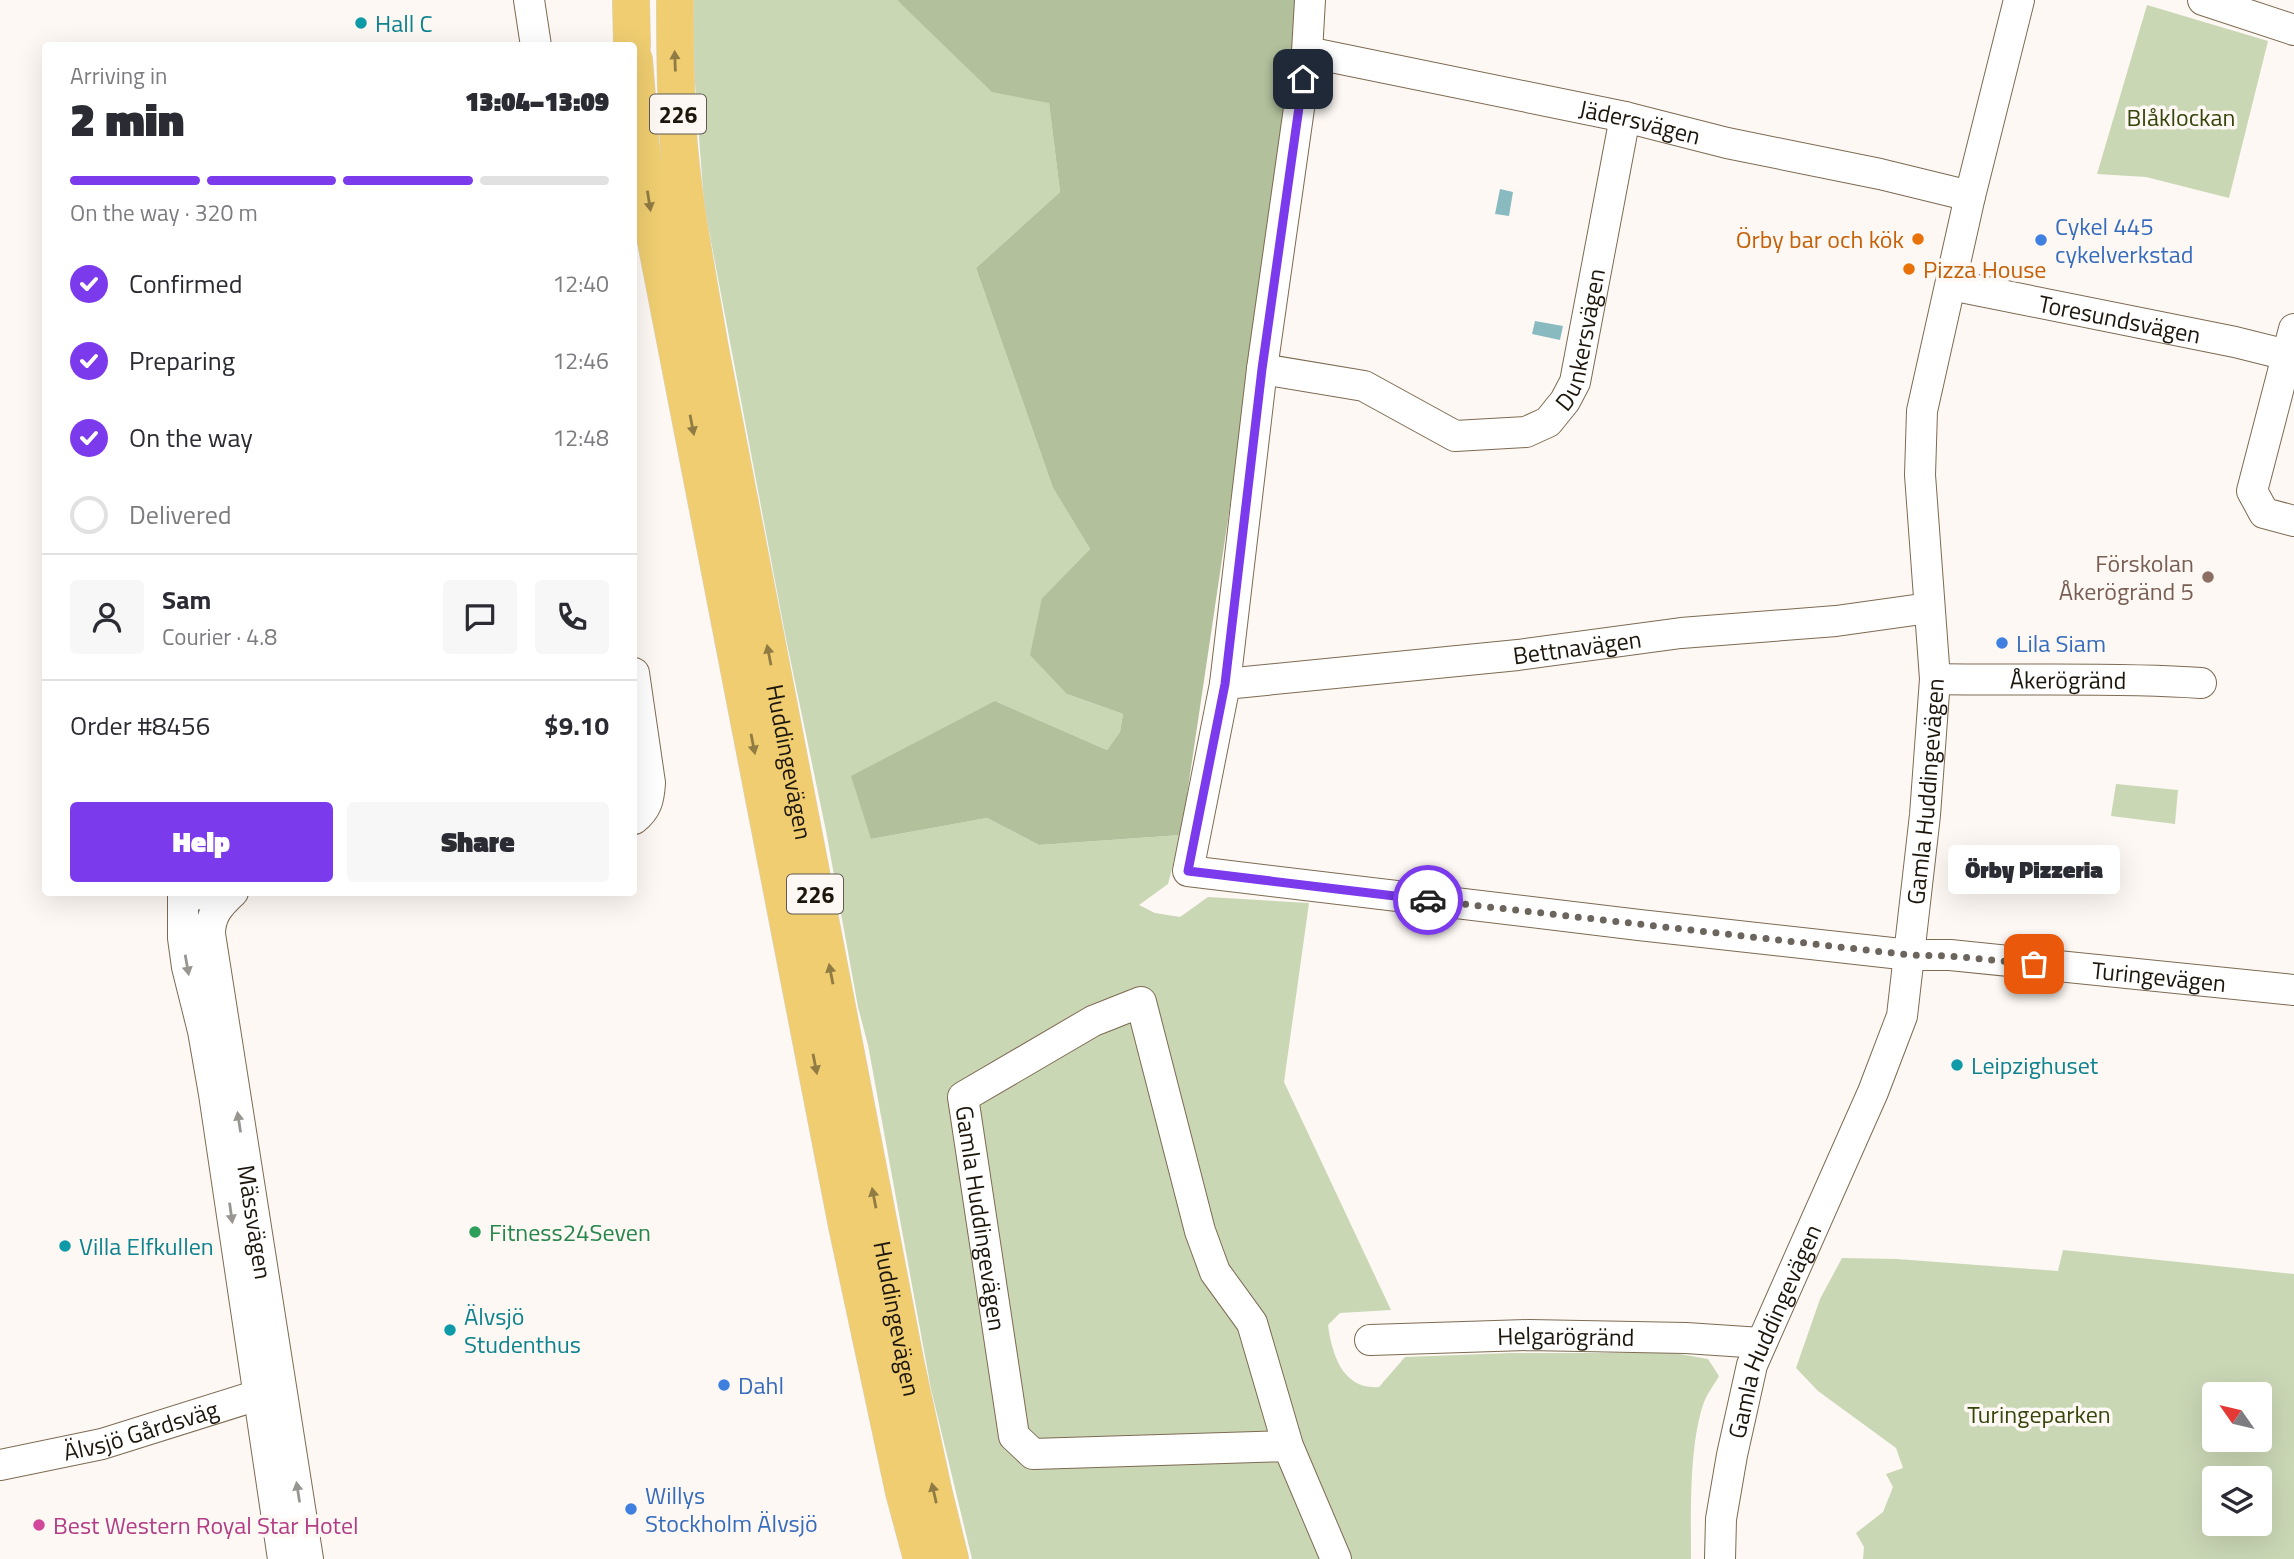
<!DOCTYPE html>
<meta charset="utf-8">
<style>
:root{--surface:#fff;--page:#f7f7f7;--text:#2b2b33;--muted:#7c7c81;--line:#e1e1e2;--accent:#7c3aed}
body{margin:0;font-family:"Titillium Web",sans-serif;background:var(--page);color:var(--text);height:100vh;display:flex;flex-direction:column;font-size:26px;white-space:nowrap}
*{box-sizing:border-box;margin:0}
p{font-size:23px;color:var(--muted)}
.icon{flex:none;width:38px;height:38px;fill:none;stroke:currentColor;stroke-width:2;stroke-linecap:round;stroke-linejoin:round}
.map{position:relative;flex:1;overflow:hidden}
.sheet{position:absolute;left:42px;top:42px;width:595px;height:854px;display:flex;flex-direction:column;background:var(--surface);border-radius:7px;box-shadow:0 7px 28px #0002}
.sheet>*{flex:none}
.needle{width:46px;rotate:304deg}
.controls{position:absolute;left:2202px;top:1382px;display:grid;gap:14px}
.controls a{display:grid;place-items:center;width:70px;height:70px;border-radius:7px;background:var(--surface);box-shadow:0 7px 28px #0002;font-size:35px}
.pin{position:absolute;display:grid;place-items:center;width:60px;height:60px;color:#fff;margin:-30px;border-radius:14px;box-shadow:0 4px 10px #0006}
.courier{position:absolute;display:grid;place-items:center;width:70px;height:70px;margin:-35px;border:5px solid #7c3aed;border-radius:50%;background:#fff;color:#222;box-shadow:0 2px 9px #0007}
.bubble{position:absolute;height:49px;border-radius:7px;background:var(--surface);box-shadow:0 7px 28px #0002;font-size:23px;font-weight:800;line-height:49px;text-align:center}
.overview em{font-style:normal;font-weight:800}
.overview div{display:flex;flex-direction:column-reverse}
.overview{display:flex;align-items:center;justify-content:space-between;height:119px;padding:0 28px}
h1{font-size:46px;font-weight:800;line-height:52px}
.bar{display:grid;grid-template-columns:repeat(4,1fr);gap:10px 7px;align-content:center;height:84px;padding:0 28px}
.bar i{height:9px;border-radius:5px;background:var(--line)}
.bar .selected{background:var(--accent)}
.bar p{grid-column:span 4}
.line{display:flex;align-items:center;gap:18px;padding:0 28px;border-top:2px solid var(--line)}
.line div{flex:1}
.round{display:grid;place-items:center;flex:none;width:74px;height:74px;border-radius:7px;background:var(--page)}
ol{padding:0 28px;list-style:none}
li{display:flex;align-items:center;gap:21px;height:77px}
li p{margin-inline-start:auto}
li .icon{padding:7px;border-radius:50%;background:var(--accent);color:#fff;stroke-width:4}
li:last-child{color:var(--muted)}
li i{width:38px;height:38px;border:4px solid var(--line);border-radius:50%}
.button{display:flex;gap:14px;margin-top:auto;padding:14px 28px}
.button a{flex:1;height:80px;border-radius:7px;background:var(--accent);color:#fff;font-size:28px;font-weight:800;line-height:80px;text-align:center}
.button a+a{background:var(--page);color:var(--text)}
.map>svg:first-child{display:block}
.green{fill:#cad7b5;fill-rule:evenodd}
.forest{fill:#b2c09b}
.water{fill:#89bac0}
.lines{fill:none;stroke-linecap:round;stroke-linejoin:round}
.minor-casing{stroke:#7d6a52;stroke-width:32}
.major-casing{stroke:#d6d5d3;stroke-width:38}
.minor{stroke:#fff;stroke-width:30}
.major{stroke:#efcd70;stroke-width:37}
.oneway{fill:#907b43}
.oneway2{fill:#999692}
.done{stroke:#6b655d;stroke-width:7;stroke-dasharray:0 12.6}
.route{stroke:#7c3aed;stroke-width:9}
.culture-dot{fill:#0f9aa8;stroke:#fdf8f3;stroke-width:2.5}
.food-dot{fill:#e8710a;stroke:#fdf8f3;stroke-width:2.5}
.shop-dot{fill:#3f7fe0;stroke:#fdf8f3;stroke-width:2.5}
.education-dot{fill:#8d6e63;stroke:#fdf8f3;stroke-width:2.5}
.leisure-dot{fill:#2e9e5b;stroke:#fdf8f3;stroke-width:2.5}
.hotel-dot{fill:#d1479c;stroke:#fdf8f3;stroke-width:2.5}
.labels{text-anchor:middle;dominant-baseline:central;stroke-width:7;stroke-linejoin:round;paint-order:stroke}
.shield{fill:#fdf8f3;stroke:#605a51;stroke-width:2}
.shield-label{font-size:23px;font-weight:bold;fill:#1d160c}
.culture-label{font-size:24px;fill:#0d838f;stroke:#fdf8f3;text-anchor:start}
.park-label{font-size:24px;fill:#35450b;stroke:#fdf8f3}
.street-label{font-size:24px;fill:#1d160c;stroke:#fdf8f3}
.shop-label{font-size:24px;fill:#366cbe;stroke:#fdf8f3;text-anchor:start}
.food-label{font-size:24px;fill:#c56008;stroke:#fdf8f3;text-anchor:end}
.education-label{font-size:24px;fill:#785e54;stroke:#fdf8f3;text-anchor:end}
.leisure-label{font-size:24px;fill:#27864d;stroke:#fdf8f3;text-anchor:start}
.hotel-label{font-size:24px;fill:#b23c85;stroke:#fdf8f3;text-anchor:start}
</style>
<div class="map">
<svg width="2294" height="1559" viewBox="0 0 2294 1559">
<rect width="100%" height="100%" fill="#fdf8f3"/>
<path class="green" d="M693,0H897L927,26L1049,103L1060,192L976,268L1053,488L1090,549L1042,598L1067,694L1123,714L1120,732L1107,750L995,701L871,839L987,818L1039,845L1181,835L1168,884L1139,905L1155,913L1180,917L1208,897L1309,903L1284,1082L1391,1310L1340,1313L1328,1325C1332,1355 1343,1390 1379,1387L1405,1357L1510,1353H1674L1708,1359L1719,1376C1714,1385 1706,1395 1703,1405C1689,1447 1691,1515 1691,1559H972L931,1389L868,1045L858,1007L826,831L785,634L704,204L694,70Z
M2147,5L2268,41L2229,198L2146,177L2097,174Z
M2116,784L2178,790L2175,824L2111,816Z
M2063,1250L2294,1274V1559H1863L1864,1547L1856,1533L1883,1512L1893,1487L1886,1474L1903,1468L1896,1448L1818,1391L1796,1368L1820,1299L1842,1258L1897,1259L2058,1271ZM2214,1395H2259V1440H2214ZM2214,1479H2259V1524H2214Z"/>
<path class="forest" d="M897,0H1296L1293,82L1181,835L1039,845L987,818L871,839L851,776L995,701L1107,750L1120,732L1123,714L1067,694L1030,655L1042,598L1090,549L1053,488L976,268L1060,192L1049,103L992,92Z"/>
<path class="water" d="M1500,189L1513,192L1509,216L1495,214Z
M1535,321L1563,326L1560,340L1532,334Z"/>
<g class="lines">
<g class="minor-casing">
<g id="minor">
<path d="M529,0L536,46"/>
<path id="s1" d="M1310,0L1307,52L1262,369L1225,684L1188,871L1639,925L1910,955H1950L2294,990"/>
<path d="M2203,0L2294,30"/>
<path id="s2" d="M1307,52L1625,117L1727,143L1880,174L1970,196"/>
<path id="s3" d="M1951,285L2235,342L2287,355"/>
<path d="M2294,329L2252,491L2264,513L2294,521"/>
<path id="s4" d="M1262,369L1364,386L1455,436L1526,432L1548,422L1565,401L1575,382L1625,117"/>
<path d="M634,673L650,783C649,799 647,809 634,819"/>
<path id="s5" d="M1935,679C2024,681 2113,677 2201,683"/>
<path id="s6" d="M1225,684L1518,655L1681,633L1836,621L1929,608"/>
<path d="M212,892L183,897V938L187,967L203,1031L214,1094L283,1559"/>
<path id="s7" d="M233,892C219,905 210,915 210,934L308,1559"/>
<path id="s8" d="M1370,1340L1529,1335L1686,1338L1761,1343"/>
<path id="s9" d="M1288,1446L1252,1323L1215,1272L1200,1231L1141,1002L1093,1021L963,1097L1014,1436L1033,1454L1288,1446L1336,1559"/>
<path id="s10" d="M0,1465L102,1444L274,1390"/>
<path id="s11" d="M1720,1559L1721,1519L1732,1455L1752,1365L1873,1092L1902,1016L1925,815L1935,679L1920,475L1922,411L1970,196L2019,0"/>
</g>
</g>
<g class="major-casing">
<g id="major">
<path d="M631,0L632,46"/>
<path id="s12" d="M675,0C675,48 675,97 679,146C685,212 698,278 709,343L906,1365L934,1494L950,1559"/>
<path d="M634,60L641,146L652,221L847,1226L904,1492L922,1559"/>
</g>
</g>
<use href="#minor" class="minor"/>
<use href="#major" class="major"/>
</g>
<defs><path id="oneway-solid" d="M-6-.8H1V-3.2L6.5 0L1 3.2V.8H-6Z" transform="scale(1.75)"/></defs>
<g class="oneway">
<use href="#oneway-solid" transform="translate(675 61) rotate(-92)"/>
<use href="#oneway-solid" transform="translate(649 201) rotate(81)"/>
<use href="#oneway-solid" transform="translate(692 425) rotate(79)"/>
<use href="#oneway-solid" transform="translate(769 655) rotate(-101)"/>
<use href="#oneway-solid" transform="translate(753 744) rotate(79)"/>
<use href="#oneway-solid" transform="translate(831 974) rotate(-101)"/>
<use href="#oneway-solid" transform="translate(815 1064) rotate(79)"/>
<use href="#oneway-solid" transform="translate(874 1198) rotate(-101)"/>
<use href="#oneway-solid" transform="translate(934 1493) rotate(-103)"/>
</g>
<g class="oneway2">
<use href="#oneway-solid" transform="translate(187 965) rotate(80)"/>
<use href="#oneway-solid" transform="translate(239 1122) rotate(-99)"/>
<use href="#oneway-solid" transform="translate(231 1213) rotate(82)"/>
<use href="#oneway-solid" transform="translate(298 1492) rotate(-99)"/>
</g>
<g class="lines">
<path class="done" d="M1428,900L1910,955L1950,956L2034,964"/>
<path class="route" d="M1303,79L1262,369L1225,684L1188,871L1428,900"/>
</g>
<g class="culture-dot">
<circle cx="361" cy="23" r="7"/>
<circle cx="1957" cy="1065" r="7"/>
<circle cx="65" cy="1246" r="7"/>
<circle cx="450" cy="1330" r="7"/>
</g>
<g class="food-dot">
<circle cx="1918" cy="239" r="7"/>
<circle cx="1909" cy="269" r="7"/>
</g>
<g class="shop-dot">
<circle cx="2041" cy="240" r="7"/>
<circle cx="2002" cy="643" r="7"/>
<circle cx="724" cy="1385" r="7"/>
<circle cx="631" cy="1509" r="7"/>
</g>
<circle class="education-dot" cx="2208" cy="577" r="7"/>
<circle class="leisure-dot" cx="475" cy="1232" r="7"/>
<circle class="hotel-dot" cx="39" cy="1525" r="7"/>
<g class="labels">
<g class="shield">
<rect x="650" y="94.5" width="56" height="39" rx="5"/>
<rect x="787" y="874.5" width="56" height="39" rx="5"/>
</g>
<g class="shield-label">
<text x="678" y="114">226</text>
<text x="815" y="894">226</text>
</g>
<g class="culture-label">
<text x="375" y="23">Hall C</text>
<text x="1971" y="1065">Leipzighuset</text>
<text x="79" y="1246">Villa Elfkullen</text>
<text x="464" y="1316">Älvsjö<tspan x="464" dy="28">Studenthus</tspan></text>
</g>
<g class="park-label">
<text x="2181" y="117">Blåklockan</text>
<text x="2039" y="1414">Turingeparken</text>
</g>
<g class="street-label">
<text stroke="none"><textPath href="#s2" startOffset="340">Jädersvägen</textPath></text>
<text stroke="none"><textPath href="#s3" startOffset="172">Toresundsvägen</textPath></text>
<text stroke="none"><textPath href="#s4" startOffset="394">Dunkersvägen</textPath></text>
<text stroke="none"><textPath href="#s6" startOffset="354">Bettnavägen</textPath></text>
<text stroke="none"><textPath href="#s5" startOffset="133">Åkerögränd</textPath></text>
<text stroke="none"><textPath href="#s12" startOffset="772">Huddingevägen</textPath></text>
<text stroke="none"><textPath href="#s11" startOffset="803">Gamla Huddingevägen</textPath></text>
<text stroke="none"><textPath href="#s1" startOffset="1857">Turingevägen</textPath></text>
<text stroke="none"><textPath href="#s9" startOffset="796">Gamla Huddingevägen</textPath></text>
<text stroke="none"><textPath href="#s7" startOffset="341">Mässvägen</textPath></text>
<text stroke="none"><textPath href="#s12" startOffset="1339">Huddingevägen</textPath></text>
<text stroke="none"><textPath href="#s11" startOffset="236">Gamla Huddingevägen</textPath></text>
<text stroke="none"><textPath href="#s8" startOffset="196">Helgarögränd</textPath></text>
<text stroke="none"><textPath href="#s10" startOffset="145">Älvsjö Gårdsväg</textPath></text>
</g>
<g class="shop-label">
<text x="2055" y="226">Cykel 445<tspan x="2055" dy="28">cykelverkstad</tspan></text>
<text x="2016" y="643">Lila Siam</text>
<text x="738" y="1385">Dahl</text>
<text x="645" y="1495">Willys<tspan x="645" dy="28">Stockholm Älvsjö</tspan></text>
</g>
<g class="food-label">
<text x="1904" y="239">Örby bar och kök</text>
<text x="1923" y="269" text-anchor="start">Pizza House</text>
</g>
<g class="education-label">
<text x="2194" y="563">Förskolan<tspan x="2194" dy="28">Åkerögränd 5</tspan></text>
</g>
<g class="leisure-label">
<text x="489" y="1232">Fitness24Seven</text>
</g>
<g class="hotel-label">
<text x="53" y="1525">Best Western Royal Star Hotel</text>
</g>
</g>
</svg>
<div class="controls">
<a><svg class="needle" viewBox="-14 -14 28 28"><path d="M0-13l5 13h-10z" fill="#e53935"/><path d="M0 13l5-13h-10z" fill="#7c7c81"/></svg></a>
<a><svg class="icon" aria-label="layers" viewBox="0 0 24 24"><path d="M12 4l9 5-9 5-9-5zM3 14l9 5 9-5"/></svg></a>
</div>
<div class="pin" style="left:2034px;top:964px;background:#ea580c"><svg class="icon" aria-label="bag" viewBox="0 0 24 24"><path d="M5 8h14l-1 12H6zM9 8a3 3 0 0 1 6 0"/></svg></div>
<div class="pin" style="left:1303px;top:79px;background:#1f2937"><svg class="icon" aria-label="home" viewBox="0 0 24 24"><path d="M3 11l9-7 9 7M6 9v11h12V9"/></svg></div>
<div class="courier" style="left:1428px;top:900px"><svg class="icon" aria-label="car" viewBox="0 0 24 24"><path d="M5 17H2v-5l4-1 3-4h7l3 4 3 1v5h-3M9 17h6M6 11h13"/><circle cx="7" cy="17" r="2"/><circle cx="17" cy="17" r="2"/></svg></div>
<div class="bubble" style="left:1948px;top:845px;width:172px">Örby Pizzeria</div>
<section class="sheet">
<div class="overview"><div><h1>2 min</h1><p>Arriving in</p></div><em>13:04–13:09</em></div>
<div class="bar"><i class="selected"></i><i class="selected"></i><i class="selected"></i><i></i><p>On the way · 320 m</p></div>
<ol>
<li><svg class="icon" aria-label="check" viewBox="0 0 24 24"><path d="M5 12l5 5 9-10"/></svg>Confirmed<p>12:40</p></li>
<li><svg class="icon" aria-label="check" viewBox="0 0 24 24"><path d="M5 12l5 5 9-10"/></svg>Preparing<p>12:46</p></li>
<li><svg class="icon" aria-label="check" viewBox="0 0 24 24"><path d="M5 12l5 5 9-10"/></svg>On the way<p>12:48</p></li>
<li><i></i>Delivered</li>
</ol>
<div class="line" style="height:126px"><a class="round"><svg class="icon" aria-label="person" viewBox="0 0 24 24"><circle cx="12" cy="8" r="4"/><path d="M4 21q1-7 8-7t8 7"/></svg></a><div><b>Sam</b><p>Courier · 4.8</p></div><a class="round"><svg class="icon" aria-label="chat" viewBox="0 0 24 24"><path d="M4 5h16v11H9l-5 4z"/></svg></a><a class="round"><svg class="icon" aria-label="phone" viewBox="0 0 24 24"><path d="M5 4h4l2 5-3 2q2 4 5 5l2-3 5 2v4C11 20 4 13 5 4z"/></svg></a></div>
<div class="line" style="height:91px"><div>Order #8456</div><b>$9.10</b></div>
<div class="button"><a>Help</a><a>Share</a></div>
</section>
</div>
